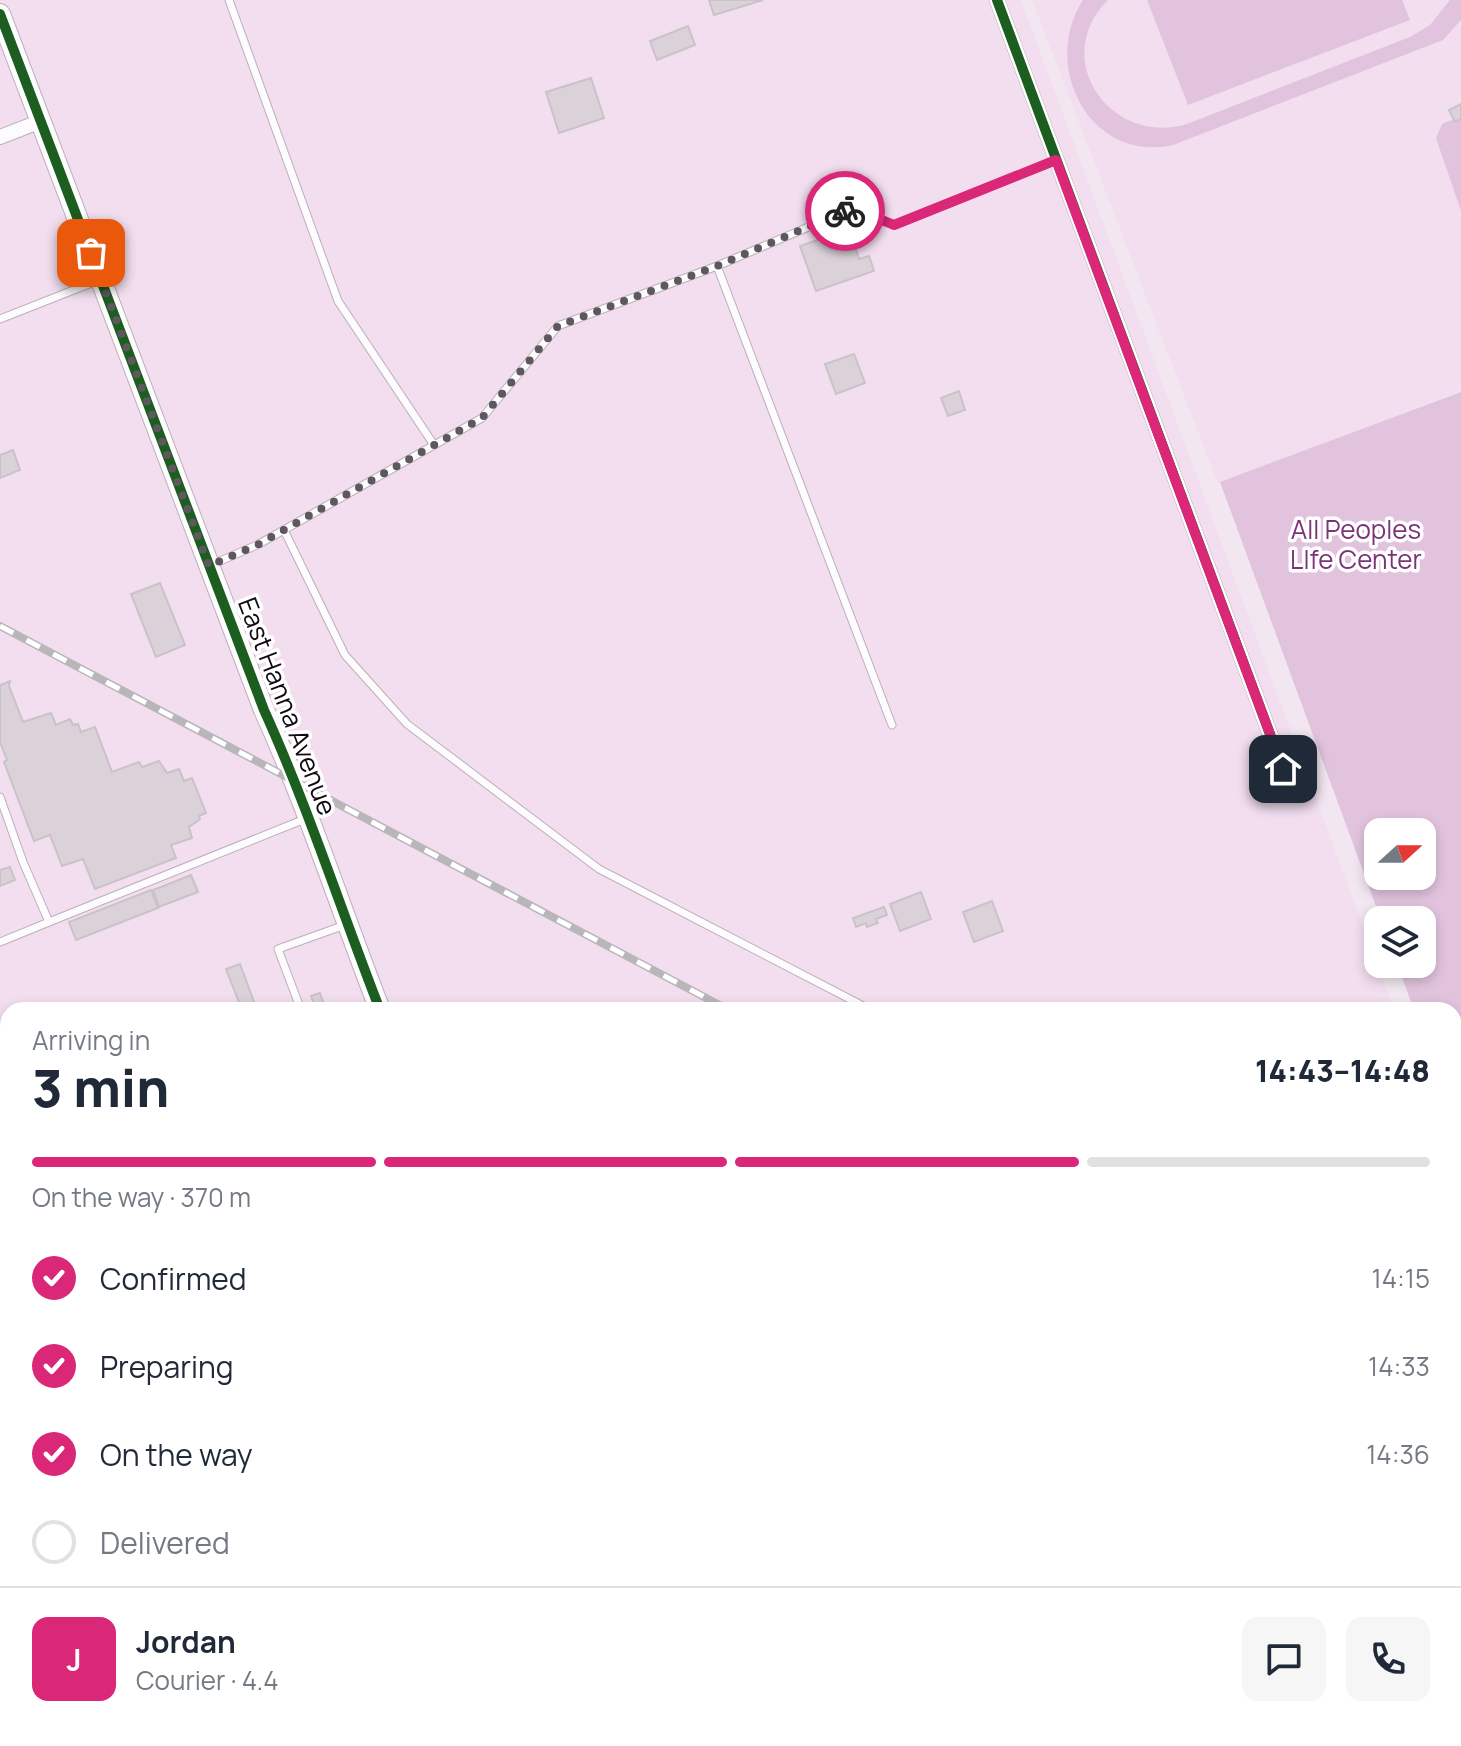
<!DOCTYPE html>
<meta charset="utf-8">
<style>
:root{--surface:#fff;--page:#f6f6f7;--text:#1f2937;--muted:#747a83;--line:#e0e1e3;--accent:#db2777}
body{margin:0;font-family:Manrope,sans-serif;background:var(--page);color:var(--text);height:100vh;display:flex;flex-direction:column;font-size:30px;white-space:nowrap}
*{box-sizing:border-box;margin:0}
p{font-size:26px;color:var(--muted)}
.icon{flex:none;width:44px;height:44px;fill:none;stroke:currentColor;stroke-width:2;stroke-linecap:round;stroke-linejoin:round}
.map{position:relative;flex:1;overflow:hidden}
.panel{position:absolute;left:0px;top:1002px;width:1462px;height:744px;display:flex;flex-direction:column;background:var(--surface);border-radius:24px 24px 0 0;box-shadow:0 4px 12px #0003}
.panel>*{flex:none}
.needle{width:52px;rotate:69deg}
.controls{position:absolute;left:1364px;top:818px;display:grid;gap:16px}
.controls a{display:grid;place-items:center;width:72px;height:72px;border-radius:16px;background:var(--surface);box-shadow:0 4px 12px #0003;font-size:40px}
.pin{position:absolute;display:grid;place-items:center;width:68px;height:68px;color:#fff;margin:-34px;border-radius:16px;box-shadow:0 4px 12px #0006}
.courier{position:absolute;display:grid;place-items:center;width:80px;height:80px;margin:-40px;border:6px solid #db2777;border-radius:50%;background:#fff;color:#222;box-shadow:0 2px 10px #0007}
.overview em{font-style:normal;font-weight:800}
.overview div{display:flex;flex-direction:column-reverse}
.overview{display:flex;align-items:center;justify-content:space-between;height:136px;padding:0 32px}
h1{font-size:52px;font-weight:800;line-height:60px}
.bar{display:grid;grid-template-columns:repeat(4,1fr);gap:12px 8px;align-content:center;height:96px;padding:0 32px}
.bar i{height:10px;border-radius:6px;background:var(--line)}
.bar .active{background:var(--accent)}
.bar p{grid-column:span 4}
.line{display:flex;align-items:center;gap:20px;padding:0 32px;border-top:2px solid var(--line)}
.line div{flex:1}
.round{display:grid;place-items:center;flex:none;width:84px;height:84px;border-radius:16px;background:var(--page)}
ol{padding:0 32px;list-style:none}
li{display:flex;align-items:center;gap:24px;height:88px}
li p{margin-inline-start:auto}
li .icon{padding:8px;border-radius:50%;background:var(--accent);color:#fff;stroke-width:4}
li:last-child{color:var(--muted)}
li i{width:44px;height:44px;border:4px solid var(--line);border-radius:50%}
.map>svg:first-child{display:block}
.built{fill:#f2deef}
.green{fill:#e1c3dd;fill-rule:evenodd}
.building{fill:#dad1d9;stroke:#cac2c9;stroke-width:2}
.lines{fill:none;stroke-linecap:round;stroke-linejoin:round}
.lane-casing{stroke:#b9b1b7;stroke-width:9}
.street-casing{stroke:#b9b1b7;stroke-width:16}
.secondary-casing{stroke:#b9b1b7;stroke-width:22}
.lane{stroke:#fdfbfd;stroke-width:7}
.street{stroke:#fdfbfd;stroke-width:14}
.secondary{stroke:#fdfbfd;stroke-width:20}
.rail-casing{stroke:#b8b6b8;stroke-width:8}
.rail{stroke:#fff;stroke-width:5;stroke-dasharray:15;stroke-linecap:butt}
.cycleway-casing{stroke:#fff;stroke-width:15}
.cycleway{stroke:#1b5e20;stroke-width:10}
.done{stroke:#5f575e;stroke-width:8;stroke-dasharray:0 14.4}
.route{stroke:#db2777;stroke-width:10}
.labels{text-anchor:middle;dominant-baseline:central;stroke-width:7;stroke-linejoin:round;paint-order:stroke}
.park-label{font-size:26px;fill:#7c3378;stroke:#fff}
.street-label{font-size:26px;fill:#100a10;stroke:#fff}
</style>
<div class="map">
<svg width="1461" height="1746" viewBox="0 0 1461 1746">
<rect width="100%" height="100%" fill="#f2e7f0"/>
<path class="built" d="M0,0H1021L1394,1010H8V1738H1454V1112L1461,1109V1746H0Z
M1032,0H1461V391L1218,484Z"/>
<path class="green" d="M1083,0H1108C1049,58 1110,147 1187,124L1410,37L1430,25L1450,0H1461V20L1443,40L1173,145C1090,163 1040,66 1083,0Z
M1147,0H1402L1410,20L1188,105Z
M1461,116V211L1436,138L1442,124Z
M1461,392V1102L1454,1105V1010H1414L1397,964H1422V920H1381L1220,482ZM1422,832V876H1378V832Z"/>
<path class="building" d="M709,0H763L714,15Z
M688,26L695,45L657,60L650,41Z
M591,78L604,118L559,133L546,92Z
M1461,104V119L1455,122L1449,110Z
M849,229L859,259L869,256L874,271L816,291L800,246Z
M854,354L865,383L836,394L825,364Z
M959,391L965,410L948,416L941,398Z
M13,450L20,470L0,478V455Z
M160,583L185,645L156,657L131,594Z
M10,681L9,686L23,722L51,713L56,725L70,719L73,725L78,724L81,732L95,727L112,772L139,762L142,767L159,761L167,773L179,769L184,781L192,778L206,813L199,816L200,819L189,827L192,838L171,845L176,858L95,889L83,859L62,866L50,835L34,841L4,762L7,760L0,742V685Z
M10,867L15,880L0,886V870Z
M191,875L198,892L159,907L153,890Z
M151,890L158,908L76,940L69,922Z
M921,892L931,919L900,931L890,904Z
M992,901L1003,931L974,942L963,912Z
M884,907L887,915L876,919L878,923L867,927L866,923L856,927L853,918Z
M240,964L257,1010H242L226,969Z
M320,993L326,1010H316L311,996Z
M8,1686V1738H475L479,1746H0V1689Z
M947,1738H1115L1094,1746H945L949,1745Z"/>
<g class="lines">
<g class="lane-casing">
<path id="lane" d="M229,0L338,301L434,445
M717,266L892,725
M0,319L99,280
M284,530L345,655L407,724L599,869L871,1010
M211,565L259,544L482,418L558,326L717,266L853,208L894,225L1056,160
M0,797L23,862L49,922L305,819
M0,942L49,922
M301,1010L278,949L345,925
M0,1195L8,1192
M0,1529L8,1526
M0,1673L8,1670
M546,1738L549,1746
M735,1738L738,1746
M768,1746L789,1738
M1208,1746L1215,1743L1213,1738"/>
</g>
<g class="street-casing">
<path id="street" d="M997,0L1283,769
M0,137L41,121"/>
</g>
<g class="secondary-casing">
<path id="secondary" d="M0,14L264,710C308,807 341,910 380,1010
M662,1738L665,1746"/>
</g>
<use href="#lane" class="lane"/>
<use href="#street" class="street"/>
<use href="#secondary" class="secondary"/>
<g class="rail-casing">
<path id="rail" d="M0,626L729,1010
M1454,1392L1461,1396"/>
</g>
<use href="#rail" class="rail"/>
<g class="cycleway-casing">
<path id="cycleway" d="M997,0L1283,769
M0,14L264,710C308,807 341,910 380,1010"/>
</g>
<use href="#cycleway" class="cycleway"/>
</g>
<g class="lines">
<path class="done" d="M91,253L209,566L259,544L482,418L558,326L717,266L845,211"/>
<path class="route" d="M845,211L853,208L894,225L1056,160L1283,769"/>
</g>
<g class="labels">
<g class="park-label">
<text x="1356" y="529">All Peoples<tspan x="1356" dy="30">LIfe Center</tspan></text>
</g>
<g class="street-label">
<text transform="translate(288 706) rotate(69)">East Hanna Avenue</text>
</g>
</g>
</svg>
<div class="controls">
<a><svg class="needle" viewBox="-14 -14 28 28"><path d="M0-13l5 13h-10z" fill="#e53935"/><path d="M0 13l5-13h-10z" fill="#747a83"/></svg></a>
<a><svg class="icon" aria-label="layers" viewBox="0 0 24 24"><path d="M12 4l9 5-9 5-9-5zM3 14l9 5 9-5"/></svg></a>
</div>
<div class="pin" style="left:91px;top:253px;background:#ea580c"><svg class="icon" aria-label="bag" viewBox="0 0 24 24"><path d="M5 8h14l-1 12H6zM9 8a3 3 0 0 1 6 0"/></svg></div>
<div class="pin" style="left:1283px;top:769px;background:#1f2937"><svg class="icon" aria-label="home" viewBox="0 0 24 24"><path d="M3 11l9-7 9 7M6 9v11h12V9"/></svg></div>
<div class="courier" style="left:845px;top:211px"><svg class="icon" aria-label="bike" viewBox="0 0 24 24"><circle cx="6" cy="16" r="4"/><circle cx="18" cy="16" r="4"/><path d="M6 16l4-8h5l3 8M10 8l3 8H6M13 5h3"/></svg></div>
<section class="panel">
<div class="overview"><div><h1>3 min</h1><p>Arriving in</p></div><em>14:43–14:48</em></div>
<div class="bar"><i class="active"></i><i class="active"></i><i class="active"></i><i></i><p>On the way · 370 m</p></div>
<ol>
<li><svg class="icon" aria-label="check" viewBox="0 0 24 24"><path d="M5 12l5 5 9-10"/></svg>Confirmed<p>14:15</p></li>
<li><svg class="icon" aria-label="check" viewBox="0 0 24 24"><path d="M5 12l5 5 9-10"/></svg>Preparing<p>14:33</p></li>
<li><svg class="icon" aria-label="check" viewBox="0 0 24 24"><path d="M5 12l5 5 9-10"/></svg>On the way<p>14:36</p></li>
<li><i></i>Delivered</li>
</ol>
<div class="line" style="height:144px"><b class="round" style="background:var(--accent);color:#fff">J</b><div><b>Jordan</b><p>Courier · 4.4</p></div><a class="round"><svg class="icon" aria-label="chat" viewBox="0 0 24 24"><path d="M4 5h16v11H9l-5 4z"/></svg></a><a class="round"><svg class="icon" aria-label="phone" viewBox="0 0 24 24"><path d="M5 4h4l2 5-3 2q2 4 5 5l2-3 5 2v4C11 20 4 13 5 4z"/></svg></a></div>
</section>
</div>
